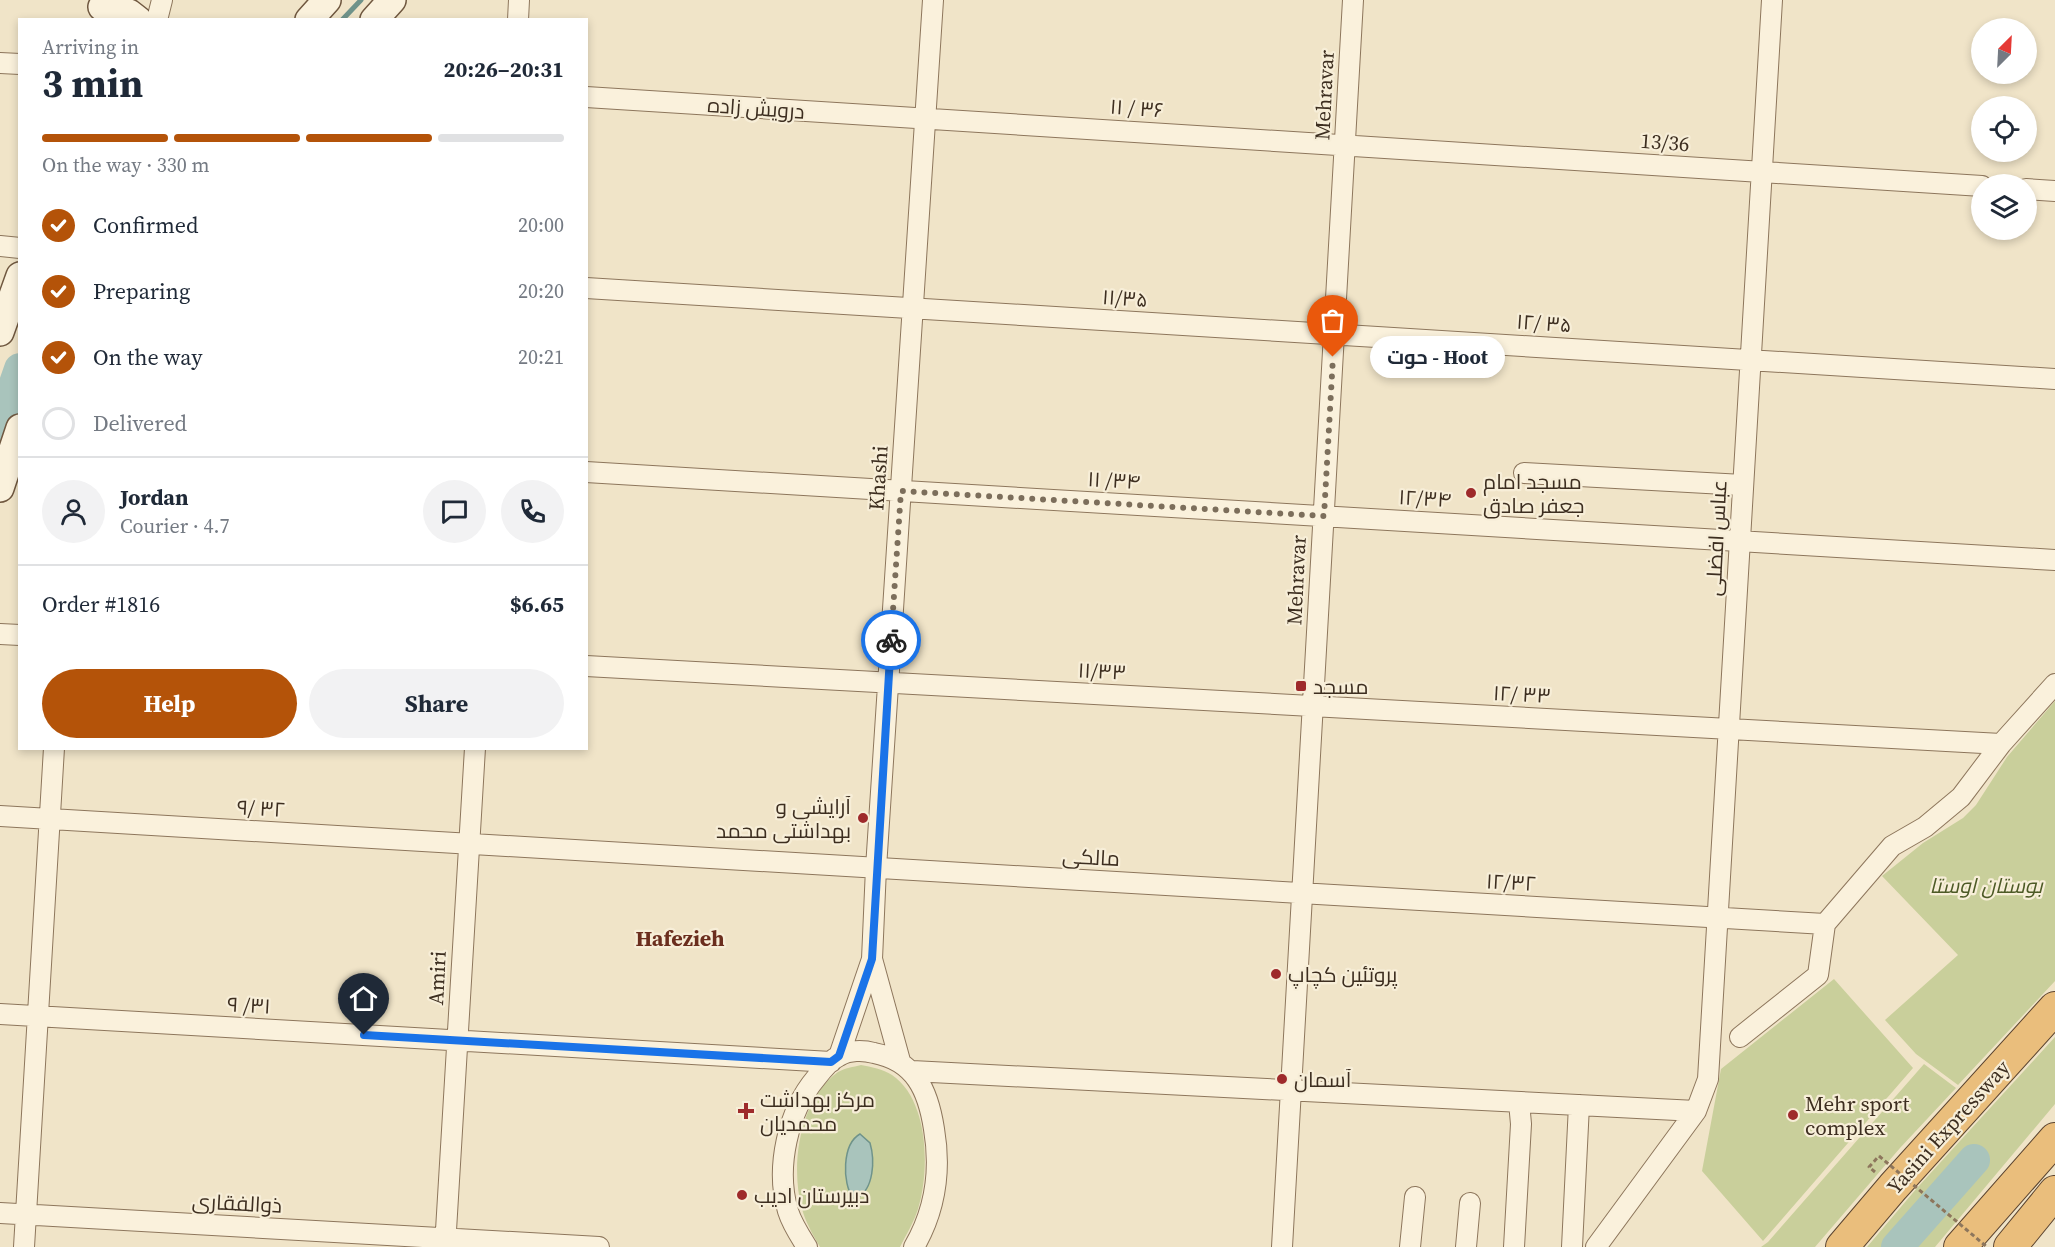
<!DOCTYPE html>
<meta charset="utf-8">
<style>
:root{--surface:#fff;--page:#f2f2f3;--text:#1f2937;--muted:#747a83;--line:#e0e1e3;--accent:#b45309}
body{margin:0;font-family:"Source Serif 4",Cairo,serif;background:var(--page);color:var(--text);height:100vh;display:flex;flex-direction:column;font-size:22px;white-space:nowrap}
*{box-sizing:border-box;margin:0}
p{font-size:20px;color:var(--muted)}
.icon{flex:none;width:33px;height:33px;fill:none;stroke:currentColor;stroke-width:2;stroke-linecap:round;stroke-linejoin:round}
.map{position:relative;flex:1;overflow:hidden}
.side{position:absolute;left:18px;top:18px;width:570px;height:732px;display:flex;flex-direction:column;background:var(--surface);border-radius:0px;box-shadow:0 3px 9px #0003}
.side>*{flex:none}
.needle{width:39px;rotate:24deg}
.controls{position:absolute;left:1971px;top:18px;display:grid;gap:12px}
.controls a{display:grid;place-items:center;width:66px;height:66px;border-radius:50%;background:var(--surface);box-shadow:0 3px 9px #0003;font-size:30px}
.pin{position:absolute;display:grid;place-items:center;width:51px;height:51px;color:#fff;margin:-62px -26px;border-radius:50% 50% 50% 0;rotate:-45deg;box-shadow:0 0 6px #0007}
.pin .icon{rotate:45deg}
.courier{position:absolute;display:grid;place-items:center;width:60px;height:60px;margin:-30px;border:4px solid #1a73e8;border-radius:50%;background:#fff;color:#222;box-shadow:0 2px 8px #0007}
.bubble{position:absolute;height:42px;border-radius:21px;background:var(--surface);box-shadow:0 3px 9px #0003;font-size:20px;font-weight:700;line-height:42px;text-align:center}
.headline em{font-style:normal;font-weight:700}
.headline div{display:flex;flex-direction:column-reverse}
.headline{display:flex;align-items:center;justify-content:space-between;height:102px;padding:0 24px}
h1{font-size:39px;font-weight:700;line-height:45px}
.bar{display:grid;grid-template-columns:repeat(4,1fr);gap:9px 6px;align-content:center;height:72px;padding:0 24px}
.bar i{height:8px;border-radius:4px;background:var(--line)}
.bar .selected{background:var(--accent)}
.bar p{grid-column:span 4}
.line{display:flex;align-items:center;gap:15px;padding:0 24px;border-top:2px solid var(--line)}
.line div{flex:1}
.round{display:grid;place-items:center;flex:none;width:63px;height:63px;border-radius:32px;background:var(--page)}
ol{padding:0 24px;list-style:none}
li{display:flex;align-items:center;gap:18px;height:66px}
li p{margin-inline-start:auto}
li .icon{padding:6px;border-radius:50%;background:var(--accent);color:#fff;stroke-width:4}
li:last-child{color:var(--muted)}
li i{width:33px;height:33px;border:3px solid var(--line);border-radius:50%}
.primary-button{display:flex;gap:12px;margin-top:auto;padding:12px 24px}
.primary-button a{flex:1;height:69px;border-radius:36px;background:var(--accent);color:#fff;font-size:24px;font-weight:700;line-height:69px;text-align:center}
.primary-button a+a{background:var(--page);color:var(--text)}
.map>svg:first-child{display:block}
.green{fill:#c9cf9b}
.water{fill:#a9c4bc;stroke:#6f938a;stroke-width:1.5}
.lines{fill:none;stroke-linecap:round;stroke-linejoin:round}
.stream{stroke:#6f938a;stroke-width:5}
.river{stroke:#a9c4bc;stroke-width:32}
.minor-casing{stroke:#8d765c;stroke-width:22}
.secondary-casing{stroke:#6f573f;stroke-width:30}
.trunk-casing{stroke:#5b4430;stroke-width:34}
.path{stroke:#8d765c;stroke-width:3;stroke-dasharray:4.5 3;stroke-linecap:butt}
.minor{stroke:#faf1dc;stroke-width:20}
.secondary{stroke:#faf1dc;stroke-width:27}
.trunk{stroke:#eabe7c;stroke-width:32}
.path-bridge{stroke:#8d765c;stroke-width:3;stroke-dasharray:4.5 3;stroke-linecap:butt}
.done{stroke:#7c6e5b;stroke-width:6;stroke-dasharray:0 10.8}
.route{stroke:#1a73e8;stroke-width:8}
.poi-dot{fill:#9e2a2b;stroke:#f7eed8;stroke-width:2}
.labels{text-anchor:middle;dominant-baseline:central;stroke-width:4.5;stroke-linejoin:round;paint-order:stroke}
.street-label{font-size:21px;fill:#3d2e20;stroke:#f7eed8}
.poi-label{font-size:21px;fill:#3d2e20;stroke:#f7eed8;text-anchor:start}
.park-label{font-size:21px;font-style:italic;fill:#4d5a26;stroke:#f7eed8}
.neighbourhood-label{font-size:22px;font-weight:bold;fill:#6b2e1e;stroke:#f7eed8}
</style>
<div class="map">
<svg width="2055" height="1247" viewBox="0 0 2055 1247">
<rect width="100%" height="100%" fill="#f0e4c8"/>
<path class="green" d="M2055,701V981L1958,1085L1916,1054L1885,1020L1958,955L1882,876L1923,843L1963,818L1976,805L2007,757Z
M1834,979L1913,1068L1763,1241L1702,1171L1721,1069Z
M2055,1037V1104L1935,1247H1867L1917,1188Z
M1924,1064L1956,1088L1900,1148L1815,1247H1761L1768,1242Z
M861,1065C871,1067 883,1069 892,1075C929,1100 930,1170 918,1209C914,1222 906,1235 900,1247H820C813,1235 806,1223 802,1209C790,1166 799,1100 838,1072C845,1068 853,1067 861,1065Z"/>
<path class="water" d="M860,1134L870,1143C875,1160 874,1189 857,1198H853C842,1183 842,1144 860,1134Z"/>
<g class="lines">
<path class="stream" d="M342,20L361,0"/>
<path class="river" d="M0,426L20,369
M1897,1247L1974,1160"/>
<g class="minor-casing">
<path id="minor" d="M157,20L162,0
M518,20L519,0
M0,63L20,64
M586,97L1982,186
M2026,189L2055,191
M0,246L20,248
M586,288L2055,379
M586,472L2055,560
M1524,473L1743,485
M0,634L20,635
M586,666L2001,744
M0,816L1825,924
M1825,924L1892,846L1925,827L1961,797L2001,744L2055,684
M872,959L900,1061
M0,1014L831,1062
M1740,1037L1818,975L1825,924
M839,1056L872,959L876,868L933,0
M912,1071L1696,1111
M0,1213L599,1247
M24,1247L54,748
M445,1247L475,748
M807,1247C800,1236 792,1224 788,1211C775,1168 788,1111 816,1078C822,1070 830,1060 839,1056C849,1050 863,1050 874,1053C915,1061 928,1090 934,1129C941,1170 935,1211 914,1247
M1282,1247L1353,0
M1410,1247L1415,1197
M1466,1247L1470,1203
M1514,1247L1521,1124L1519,1102
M1572,1247L1579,1105
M1596,1247L1696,1111L1708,1079L1772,0"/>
</g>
<g class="secondary-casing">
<path id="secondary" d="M102,7L129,13L138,20
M309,20L327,0
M374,20L392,0
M0,332L20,276
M0,488L20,428"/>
</g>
<g class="trunk-casing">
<path id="trunk" d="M1842,1247L1893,1187L2055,1008
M1960,1247L2055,1139
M2010,1247L2055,1192"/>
</g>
<path class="path" d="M1875,1172L1869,1167L1879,1156"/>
<use href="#minor" class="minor"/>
<use href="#secondary" class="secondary"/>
<use href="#trunk" class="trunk"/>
<path class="path-bridge" d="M1879,1156L1987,1247"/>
</g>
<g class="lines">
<path class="done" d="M891,640L901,491L1324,516L1333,357"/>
<path class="route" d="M364,1035L831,1062L839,1056L872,959L891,640"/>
</g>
<g class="poi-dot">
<circle cx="1471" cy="493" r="6"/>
<rect x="1295" y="680" width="12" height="12" rx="3"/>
<circle cx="863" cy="818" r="6"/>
<circle cx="1276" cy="974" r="6"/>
<circle cx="1282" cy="1079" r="6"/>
<path d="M743 1102h6v6h6v6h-6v6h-6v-6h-6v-6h6z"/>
<circle cx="1793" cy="1115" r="6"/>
<circle cx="742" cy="1195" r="6"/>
</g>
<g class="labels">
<g class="street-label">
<text transform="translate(1324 95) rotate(-87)">Mehravar</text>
<text transform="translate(756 108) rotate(4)">درویش زاده</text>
<text transform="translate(1137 108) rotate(4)">۱۱ / ۳۶</text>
<text transform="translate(1665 142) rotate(4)">13/36</text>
<text transform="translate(1125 298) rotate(4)">۱۱/۳۵</text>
<text transform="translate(1544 323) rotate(4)">۱۲/ ۳۵</text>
<text transform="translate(878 478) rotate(-86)">Khashi</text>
<text transform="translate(1114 480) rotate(3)">۱۱ /۳۴</text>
<text transform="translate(1425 498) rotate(3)">۱۲/۳۴</text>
<text transform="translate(1716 538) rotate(-87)">عباس افضلی</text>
<text transform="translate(1296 580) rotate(-87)">Mehravar</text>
<text transform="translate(1102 671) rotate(3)">۱۱/۳۳</text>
<text transform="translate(1522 694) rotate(3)">۱۲/ ۳۳</text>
<text transform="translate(261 808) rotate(3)">۹/ ۳۲</text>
<text transform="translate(1091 857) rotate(3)">مالکی</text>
<text transform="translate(1511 882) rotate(3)">۱۲/۳۲</text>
<text transform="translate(437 978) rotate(-87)">Amiri</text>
<text transform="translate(249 1005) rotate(3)">۹ /۳۱</text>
<text transform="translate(1948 1127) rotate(-48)">Yasini Expressway</text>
<text transform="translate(237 1203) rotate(3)">ذوالفقاری</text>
</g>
<g class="poi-label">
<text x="1483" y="481">مسجد امام<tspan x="1483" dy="24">جعفر صادق</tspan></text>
<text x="1313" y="686">مسجد</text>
<text x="851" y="806" text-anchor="end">آرایشی و<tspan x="851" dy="24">بهداشتی محمد</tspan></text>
<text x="1288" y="974">پروتئین کچاپ</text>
<text x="1294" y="1079">آسمان</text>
<text x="760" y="1099">مرکز بهداشت<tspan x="760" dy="24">محمدیان</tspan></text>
<text x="1805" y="1103">Mehr sport<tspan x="1805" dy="24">complex</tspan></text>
<text x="754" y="1195">دبیرستان ادیب</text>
</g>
<g class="park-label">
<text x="1986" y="885">بوستان اوستا</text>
</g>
<g class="neighbourhood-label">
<text x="680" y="938">Hafezieh</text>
</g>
</g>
</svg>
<div class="controls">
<a><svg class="needle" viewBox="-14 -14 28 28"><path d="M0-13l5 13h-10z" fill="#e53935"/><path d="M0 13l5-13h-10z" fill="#747a83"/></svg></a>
<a><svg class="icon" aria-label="locate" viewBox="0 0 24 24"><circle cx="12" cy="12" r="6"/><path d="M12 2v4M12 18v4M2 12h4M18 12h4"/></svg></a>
<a><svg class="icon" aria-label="layers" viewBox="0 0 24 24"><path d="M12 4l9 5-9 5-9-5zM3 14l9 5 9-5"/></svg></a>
</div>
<div class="pin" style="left:1333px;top:357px;background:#ea580c"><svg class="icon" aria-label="bag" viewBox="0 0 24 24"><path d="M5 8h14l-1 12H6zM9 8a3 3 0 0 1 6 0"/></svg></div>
<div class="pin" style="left:364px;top:1035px;background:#1f2937"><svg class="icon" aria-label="home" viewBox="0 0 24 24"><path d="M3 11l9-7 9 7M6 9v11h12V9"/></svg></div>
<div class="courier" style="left:891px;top:640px"><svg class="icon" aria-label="bike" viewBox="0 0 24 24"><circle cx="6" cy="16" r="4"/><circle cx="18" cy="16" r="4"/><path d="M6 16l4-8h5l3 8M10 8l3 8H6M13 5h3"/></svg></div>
<div class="bubble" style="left:1370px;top:336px;width:135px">حوت - Hoot</div>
<section class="side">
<div class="headline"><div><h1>3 min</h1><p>Arriving in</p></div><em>20:26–20:31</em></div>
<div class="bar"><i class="selected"></i><i class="selected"></i><i class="selected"></i><i></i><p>On the way · 330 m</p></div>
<ol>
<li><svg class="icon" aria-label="check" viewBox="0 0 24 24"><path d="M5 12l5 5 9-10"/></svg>Confirmed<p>20:00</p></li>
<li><svg class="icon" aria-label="check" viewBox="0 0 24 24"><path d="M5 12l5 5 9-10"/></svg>Preparing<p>20:20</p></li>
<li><svg class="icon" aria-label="check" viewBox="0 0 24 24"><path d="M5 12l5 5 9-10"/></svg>On the way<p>20:21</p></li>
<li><i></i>Delivered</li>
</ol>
<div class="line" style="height:108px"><a class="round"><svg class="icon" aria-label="person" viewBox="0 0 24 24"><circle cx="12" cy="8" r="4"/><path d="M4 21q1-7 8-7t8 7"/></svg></a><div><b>Jordan</b><p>Courier · 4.7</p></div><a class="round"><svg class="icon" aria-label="chat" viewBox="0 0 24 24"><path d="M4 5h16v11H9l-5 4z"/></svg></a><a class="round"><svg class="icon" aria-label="phone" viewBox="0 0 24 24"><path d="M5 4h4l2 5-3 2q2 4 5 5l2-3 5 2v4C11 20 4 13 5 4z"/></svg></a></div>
<div class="line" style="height:78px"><div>Order #1816</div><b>$6.65</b></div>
<div class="primary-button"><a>Help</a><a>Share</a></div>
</section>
</div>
